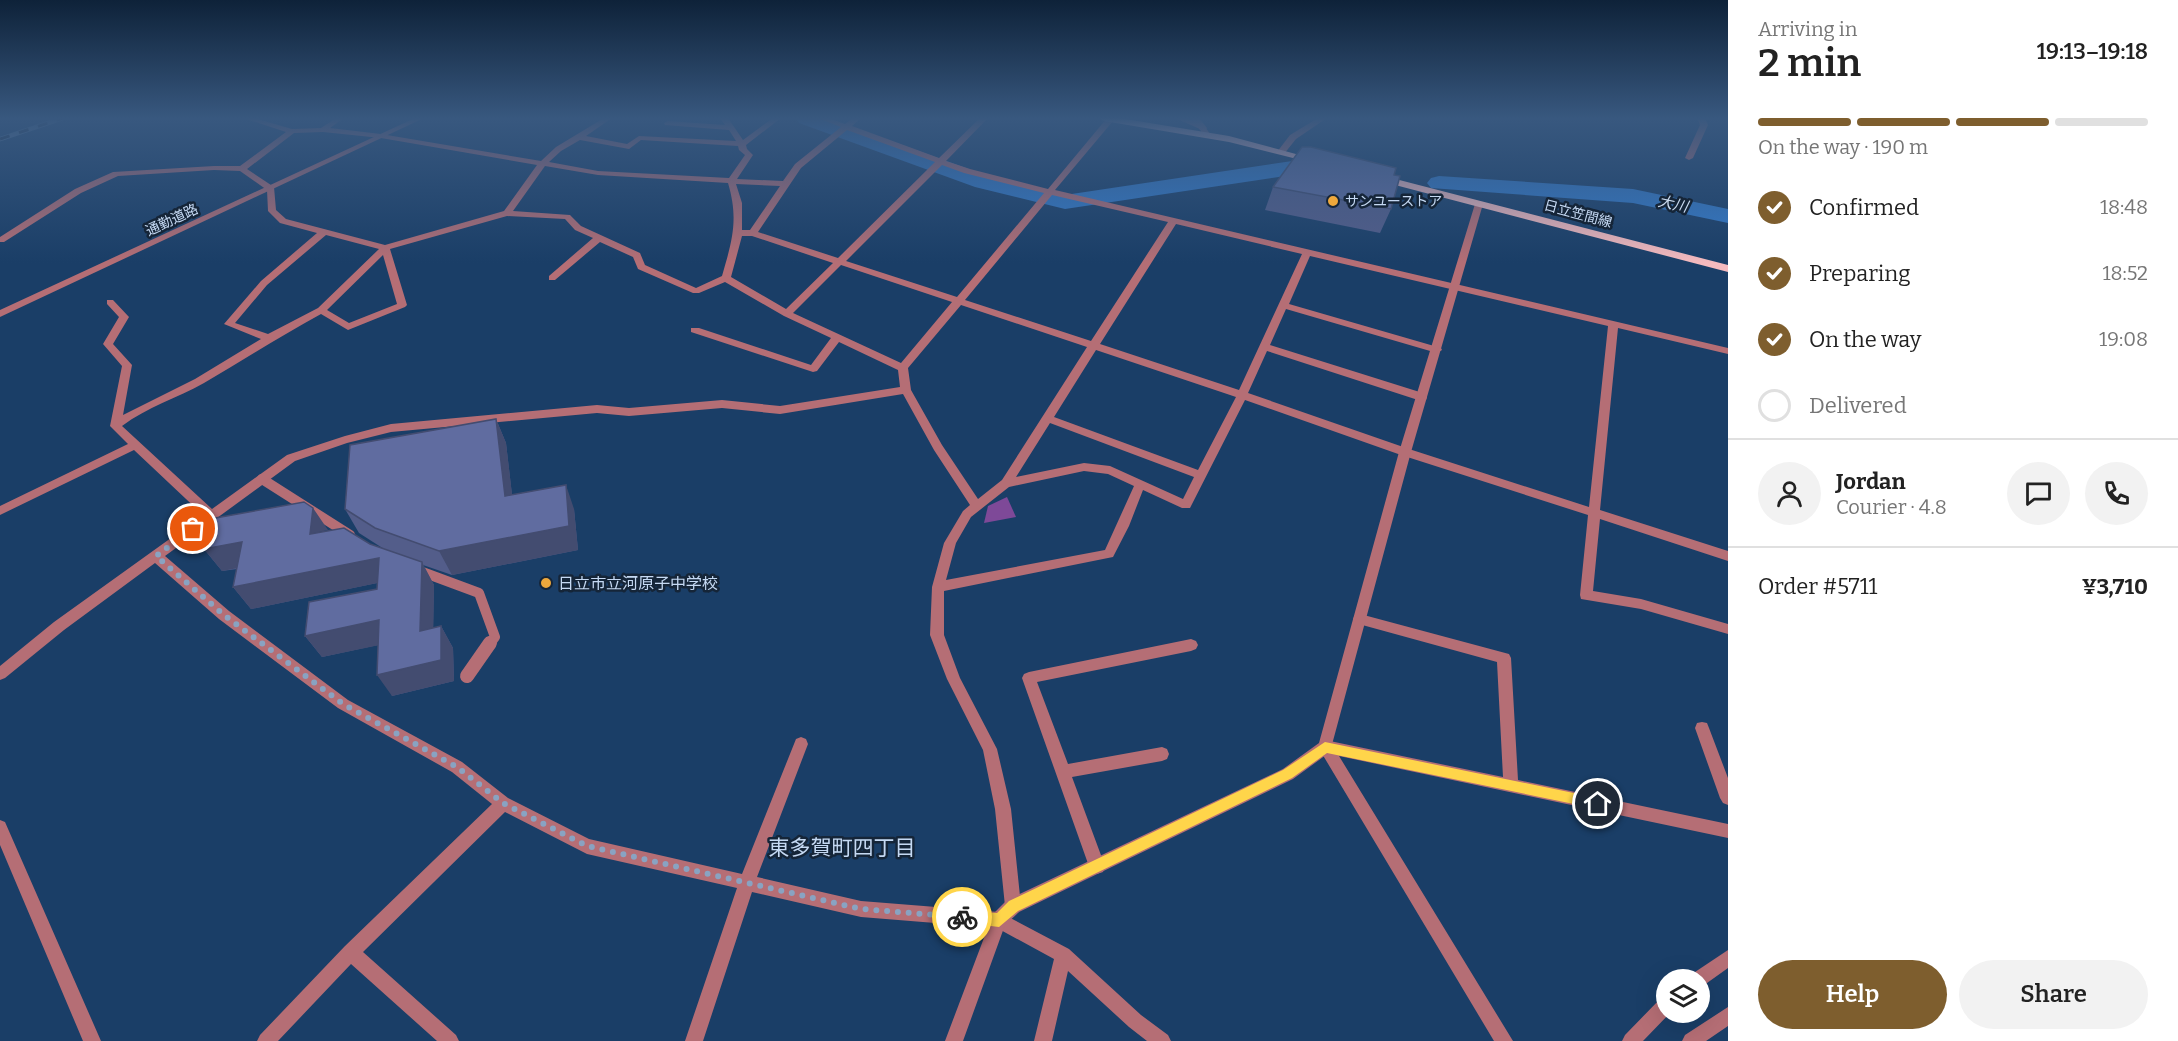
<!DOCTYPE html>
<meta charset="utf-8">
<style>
:root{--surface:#fff;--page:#f2f2f2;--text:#222;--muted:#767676;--line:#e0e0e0;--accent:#7e5e2e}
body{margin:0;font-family:Bitter,"Noto Sans JP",serif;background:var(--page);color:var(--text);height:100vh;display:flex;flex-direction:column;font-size:22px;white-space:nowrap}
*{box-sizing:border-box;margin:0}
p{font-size:20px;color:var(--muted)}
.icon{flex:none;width:33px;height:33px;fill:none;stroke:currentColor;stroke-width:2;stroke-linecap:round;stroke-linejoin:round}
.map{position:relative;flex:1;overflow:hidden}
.drawer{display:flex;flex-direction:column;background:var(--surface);width:450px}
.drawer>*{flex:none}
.buttons{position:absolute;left:1656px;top:969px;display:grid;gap:12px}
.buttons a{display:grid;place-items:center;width:54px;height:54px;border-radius:50%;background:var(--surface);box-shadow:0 6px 24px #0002;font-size:30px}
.pin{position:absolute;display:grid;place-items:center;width:51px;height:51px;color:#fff;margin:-26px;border:3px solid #fff;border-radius:50%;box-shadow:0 2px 6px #0007}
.courier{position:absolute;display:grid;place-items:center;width:60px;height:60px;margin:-30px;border:4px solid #ffd54a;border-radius:50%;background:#fff;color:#222;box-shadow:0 2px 8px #0007}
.headline em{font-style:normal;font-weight:600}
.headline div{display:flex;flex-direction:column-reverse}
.headline{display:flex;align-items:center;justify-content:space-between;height:102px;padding:0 30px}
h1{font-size:39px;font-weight:600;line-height:45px}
.bar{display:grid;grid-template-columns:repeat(4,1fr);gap:9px 6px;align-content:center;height:72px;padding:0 30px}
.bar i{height:8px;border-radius:4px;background:var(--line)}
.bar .on{background:var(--accent)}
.bar p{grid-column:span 4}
.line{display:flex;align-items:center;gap:15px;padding:0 30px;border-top:2px solid var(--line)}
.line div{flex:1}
.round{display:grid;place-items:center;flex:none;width:63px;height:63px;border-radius:32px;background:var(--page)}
ol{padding:0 30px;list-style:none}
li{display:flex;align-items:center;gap:18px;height:66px}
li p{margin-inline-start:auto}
li .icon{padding:6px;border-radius:50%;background:var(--accent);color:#fff;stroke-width:4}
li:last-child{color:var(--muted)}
li i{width:33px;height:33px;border:3px solid var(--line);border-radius:50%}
.cta{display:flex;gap:12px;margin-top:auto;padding:12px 30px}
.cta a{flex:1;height:69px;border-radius:36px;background:var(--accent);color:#fff;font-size:24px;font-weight:600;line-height:69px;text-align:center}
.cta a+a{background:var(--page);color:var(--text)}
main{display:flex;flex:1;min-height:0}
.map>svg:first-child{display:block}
.green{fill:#7e4998}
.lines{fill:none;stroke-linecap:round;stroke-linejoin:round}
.river{fill:#337aca;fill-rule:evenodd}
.service-far1{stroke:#b56e75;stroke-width:10}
.service{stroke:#b56e75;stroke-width:14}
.minor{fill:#b56e75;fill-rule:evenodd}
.tertiary{fill:#b56e75;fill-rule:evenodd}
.primary{fill:#f5babe;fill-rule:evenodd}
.rail-casing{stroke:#6885a7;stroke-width:4.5}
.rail{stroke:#152538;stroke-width:3;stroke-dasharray:10;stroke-linecap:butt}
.wall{fill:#535d8a}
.shaded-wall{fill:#434c70}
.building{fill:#606ca0;stroke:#434c70;stroke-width:1.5}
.route{fill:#ffd54a}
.done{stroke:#89a3c2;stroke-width:6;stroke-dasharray:0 10.8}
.poi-dot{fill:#eea83c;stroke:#152538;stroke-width:2}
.labels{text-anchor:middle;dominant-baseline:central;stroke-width:5;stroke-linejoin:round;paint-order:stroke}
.far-poi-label{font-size:14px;fill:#c5d9f3;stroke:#152538;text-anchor:start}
.far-street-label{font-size:14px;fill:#c5d9f3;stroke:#152538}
.far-water-label{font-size:15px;font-style:italic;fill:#cadbf0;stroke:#152538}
.poi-label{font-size:16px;fill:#c5d9f3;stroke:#152538;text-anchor:start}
.near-neighbourhood-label{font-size:21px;fill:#c5d9f3;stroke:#152538}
</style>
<main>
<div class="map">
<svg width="1728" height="1041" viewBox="0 0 1728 1041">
<rect width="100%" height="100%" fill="#1a3e67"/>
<path class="green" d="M1007,497L1016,517L984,523L988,506Z"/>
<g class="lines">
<path class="river" d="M796,118H827L991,177L1065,195L1299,160L1341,171L1345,176L1341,181L1333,183L1299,174L1065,209L975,187L799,123Z
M1439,176L1633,189L1728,209V223L1633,203L1431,188L1427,183L1431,178Z"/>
<path class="service-far1" d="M262,479L350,535
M417,570L479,593L495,637L489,645"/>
<path class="service" d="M467,676L490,643"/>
<path class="minor" d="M243,118H254L292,129L321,128L336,118H344L330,128L381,134L541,161L556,147L604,118H612L586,136L627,144L639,136L736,141L729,130L665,125L664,123L668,121L725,125L720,118H728L743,140L773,118H781L746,145L747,149L753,155L737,179L783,181L795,164L841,127L818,118H828L845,124L853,118H861L852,126L939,158L980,118H988L946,161L970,169L1048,189L1107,118H1113V121L1055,190L1728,348V354L1618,328L1600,510L1728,551V561L1600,519L1593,591L1641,599L1728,624V634L1641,609L1581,599L1580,595L1588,515L1401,455L1245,400L1190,508H1182L1143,490L1129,526L1113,557L944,591V635L960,678L997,749L1011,809L1021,906L1019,912L1013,914L1007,912L1005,906L995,809L983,750L947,679L930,635L932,587L944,543L963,511L970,505L934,450L903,394L780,414L722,408L629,416L597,413L391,432L347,443L295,461L165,556L229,611L348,700L462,762L508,798L589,839L742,874L796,739L801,737L806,739L808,744L757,877L861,901L999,912L1069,949L1141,1015L1168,1035L1171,1041H1147L1129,1027L1068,971L1052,1041H1034L1054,959L997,928L861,917L752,892L703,1041H685L737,888L587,854L505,812L363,952L456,1035L459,1041H437L351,964L278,1041H257L260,1035L345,946L492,804L452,772L338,708L219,619L155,563L64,630L5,678L0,680V666L54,622L203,515L134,450L0,515V506L128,444L110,426L122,366L103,344L119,317L107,304V300H113L129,317L113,344L132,365L123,415L195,379L261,339L224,324L261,281L317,233L280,223L268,211L267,190L240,171L214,170L118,176L81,193L4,242H0V237L75,189L113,172L214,166H240L286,132ZM847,130L935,162L838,258L758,232L801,168ZM323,132L381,138L537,165L504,211L385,245L286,219L276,210L274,187L247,169L294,133ZM580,140L629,149L641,140L738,146L739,150L745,155L729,178L598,171L549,162L561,151ZM942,165L964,173L1044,193L957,297L846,261ZM545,166L598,175L728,183C739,220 732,241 722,276L696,288L645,265L640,253L581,226L570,215L513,211ZM736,184L780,186L750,230H742V203ZM1052,195L1168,222L1091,341L965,300ZM507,216L565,219L575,230L593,238L549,276V280H555L600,242L633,257L638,269L693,293H699L725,282L784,316L831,338L811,365L699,328H691V332L813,372L817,371L839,342L898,370L900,387L780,406L722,400L629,408L597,405L391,424L345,436L287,455L212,509L122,426C147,407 177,398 204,383C243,360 281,336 321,314L348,330L405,307L407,305L390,249ZM1176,224L1302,254L1239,390L1100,344ZM326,235L379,249L318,308L268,334L235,323L267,285ZM742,236H752L833,263L786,309L731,277ZM383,255L397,304L349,323L327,310ZM1310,256L1608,326L1589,507L1409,449L1248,393L1267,351L1418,400H1426L1427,397L1426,394L1270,345L1286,309L1437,353L1442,350L1441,348L1289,304ZM841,265L952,302L901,363L793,313ZM961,305L1087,347L1002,480L978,499L942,445L911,390L908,368ZM1096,350L1236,397L1198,470L1054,417ZM1050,423L1194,477L1183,499L1110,466L1084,463L1016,477ZM1084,471L1108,474L1134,486L1105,550L946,580L956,543L971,517L1009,487Z
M1191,118H1199L1207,128L1206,130H1200Z
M1318,118H1327L1296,139L1284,154H1278L1277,152L1290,135Z
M1697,118H1705L1708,125L1693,158L1689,160L1685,158L1700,125Z
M1360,614L1509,654L1511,658L1518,780L1728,824V838L1339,756L1513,1041H1494L1318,747L1320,742L1325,740L1503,777L1497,662L1355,623L1353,619L1355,615Z
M1191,639L1196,641L1198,645L1196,649L1191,651L1037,682L1068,764L1162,747L1167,749L1169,754L1167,759L1162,761L1072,777L1105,866L1103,872L1097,874L1091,872L1022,678L1024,674L1029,672Z
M1702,722L1707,723L1709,728L1728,778V805L1723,803L1720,798L1695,728L1697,723Z
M1728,950V968L1700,988V980H1690L1692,974Z
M1666,996V1012H1671L1643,1041H1622L1625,1035L1660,999Z
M1728,1007V1026L1706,1041H1682L1685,1035Z"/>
<path class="tertiary" d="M415,118H424L0,317V310Z
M1175,118C1188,117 1204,122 1210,134L1203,136L1200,129Z
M1479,201L1483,204L1411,452L1330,752L1293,779L1019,912L1005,925L963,1041H945L993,914L1007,900L1283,769L1319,743L1399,452L1475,204Z
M0,820L5,822L101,1041H83L0,845Z"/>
<path class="primary" d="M1099,118H1119L1229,136L1318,160L1313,163L1229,142L1104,121Z
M1380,175L1728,265V272L1376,180V176Z"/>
<g class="rail-casing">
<path id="rail" d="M0,139L63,118"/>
</g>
<use href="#rail" class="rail"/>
</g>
<path class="wall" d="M1394,175L1391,209L1380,233L1265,210L1273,187Z
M496,419L506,443L512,495L574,509L578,550L452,575L423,565L434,585L433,628L441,626L453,648L454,681L392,696L378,645L322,657L305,636L377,589V583L251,609L233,587L237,569L222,571L204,549L328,531L384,549L359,533L345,509Z"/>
<path class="shaded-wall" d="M496,419L506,443L515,520L505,496Z
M566,485L574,509L578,550L452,575L439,551Z
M313,508L328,530L310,534Z
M242,542L259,564L222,571L204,549Z
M379,558L392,580L251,609L233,587Z
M422,562L434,585L433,652L420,631Z
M379,620L394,642L322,657L305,636Z
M441,626L453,648L454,681L392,696L377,675Z"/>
<path class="building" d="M1302,147H1311L1396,168L1394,175L1400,176L1391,209L1273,187Z
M496,419L505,496L566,485L569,526L439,551L375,528L345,509L350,445Z
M304,502L313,508L310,534L344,528L370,544L422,562L420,631L441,626V660L377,675L379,620L305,636L309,602L377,589L379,558L233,587L242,542L204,549L210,519Z"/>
<linearGradient id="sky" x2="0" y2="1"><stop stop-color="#0e2239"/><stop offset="0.45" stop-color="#38587f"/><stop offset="1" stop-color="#38587f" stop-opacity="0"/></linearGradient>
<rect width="1728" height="263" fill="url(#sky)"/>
<path class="route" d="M1325,742L1598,798L1604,804L1598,809L1327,753L1292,778L1018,911L999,927L958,922L956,917L958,913L962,911L997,913L1009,901L1283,770Z"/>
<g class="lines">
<path class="done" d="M193,529L156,556L224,615L343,704L457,767L503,803L587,846L861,909L962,917"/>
</g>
<g class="poi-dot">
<circle cx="1333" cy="201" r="6"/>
<circle cx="546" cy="583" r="6"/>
</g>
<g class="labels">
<g class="far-poi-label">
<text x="1345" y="201">サンユーストア</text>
</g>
<g class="far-street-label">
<text transform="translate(1578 214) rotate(15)">日立笠間線</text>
<text transform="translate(172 220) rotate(-25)">通勤道路</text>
</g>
<g class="far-water-label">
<text transform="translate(1673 204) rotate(12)">大川</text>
</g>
<g class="poi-label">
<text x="558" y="583">日立市立河原子中学校</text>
</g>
<g class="near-neighbourhood-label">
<text x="842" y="848">東多賀町四丁目</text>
</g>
</g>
</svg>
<div class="buttons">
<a><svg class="icon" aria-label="layers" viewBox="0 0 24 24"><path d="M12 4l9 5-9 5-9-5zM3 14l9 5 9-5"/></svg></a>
</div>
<div class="pin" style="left:193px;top:529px;background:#ea580c"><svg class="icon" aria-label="bag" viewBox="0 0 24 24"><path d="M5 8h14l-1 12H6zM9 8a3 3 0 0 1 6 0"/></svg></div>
<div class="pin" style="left:1598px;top:804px;background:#1f2937"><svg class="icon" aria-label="home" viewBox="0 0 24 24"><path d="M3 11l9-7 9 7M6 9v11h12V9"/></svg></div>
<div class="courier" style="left:962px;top:917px"><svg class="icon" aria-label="bike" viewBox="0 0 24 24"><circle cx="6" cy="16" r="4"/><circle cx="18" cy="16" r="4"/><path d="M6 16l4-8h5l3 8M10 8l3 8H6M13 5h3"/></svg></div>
</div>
<section class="drawer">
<div class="headline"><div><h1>2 min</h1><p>Arriving in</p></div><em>19:13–19:18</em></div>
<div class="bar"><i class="on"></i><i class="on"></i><i class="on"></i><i></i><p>On the way · 190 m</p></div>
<ol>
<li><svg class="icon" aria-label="check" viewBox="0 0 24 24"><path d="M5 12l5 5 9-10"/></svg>Confirmed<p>18:48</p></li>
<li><svg class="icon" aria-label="check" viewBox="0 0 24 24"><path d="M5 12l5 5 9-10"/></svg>Preparing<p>18:52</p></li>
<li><svg class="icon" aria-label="check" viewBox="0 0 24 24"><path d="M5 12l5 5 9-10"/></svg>On the way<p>19:08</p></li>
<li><i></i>Delivered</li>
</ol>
<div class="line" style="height:108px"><a class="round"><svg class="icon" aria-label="person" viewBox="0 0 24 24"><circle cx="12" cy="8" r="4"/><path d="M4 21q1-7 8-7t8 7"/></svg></a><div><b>Jordan</b><p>Courier · 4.8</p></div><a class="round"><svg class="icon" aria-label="chat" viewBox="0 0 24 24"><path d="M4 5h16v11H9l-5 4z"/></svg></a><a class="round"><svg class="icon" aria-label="phone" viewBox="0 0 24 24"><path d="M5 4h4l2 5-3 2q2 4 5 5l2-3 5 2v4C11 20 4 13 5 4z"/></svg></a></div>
<div class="line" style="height:78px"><div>Order #5711</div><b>¥3,710</b></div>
<div class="cta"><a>Help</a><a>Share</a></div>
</section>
</main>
